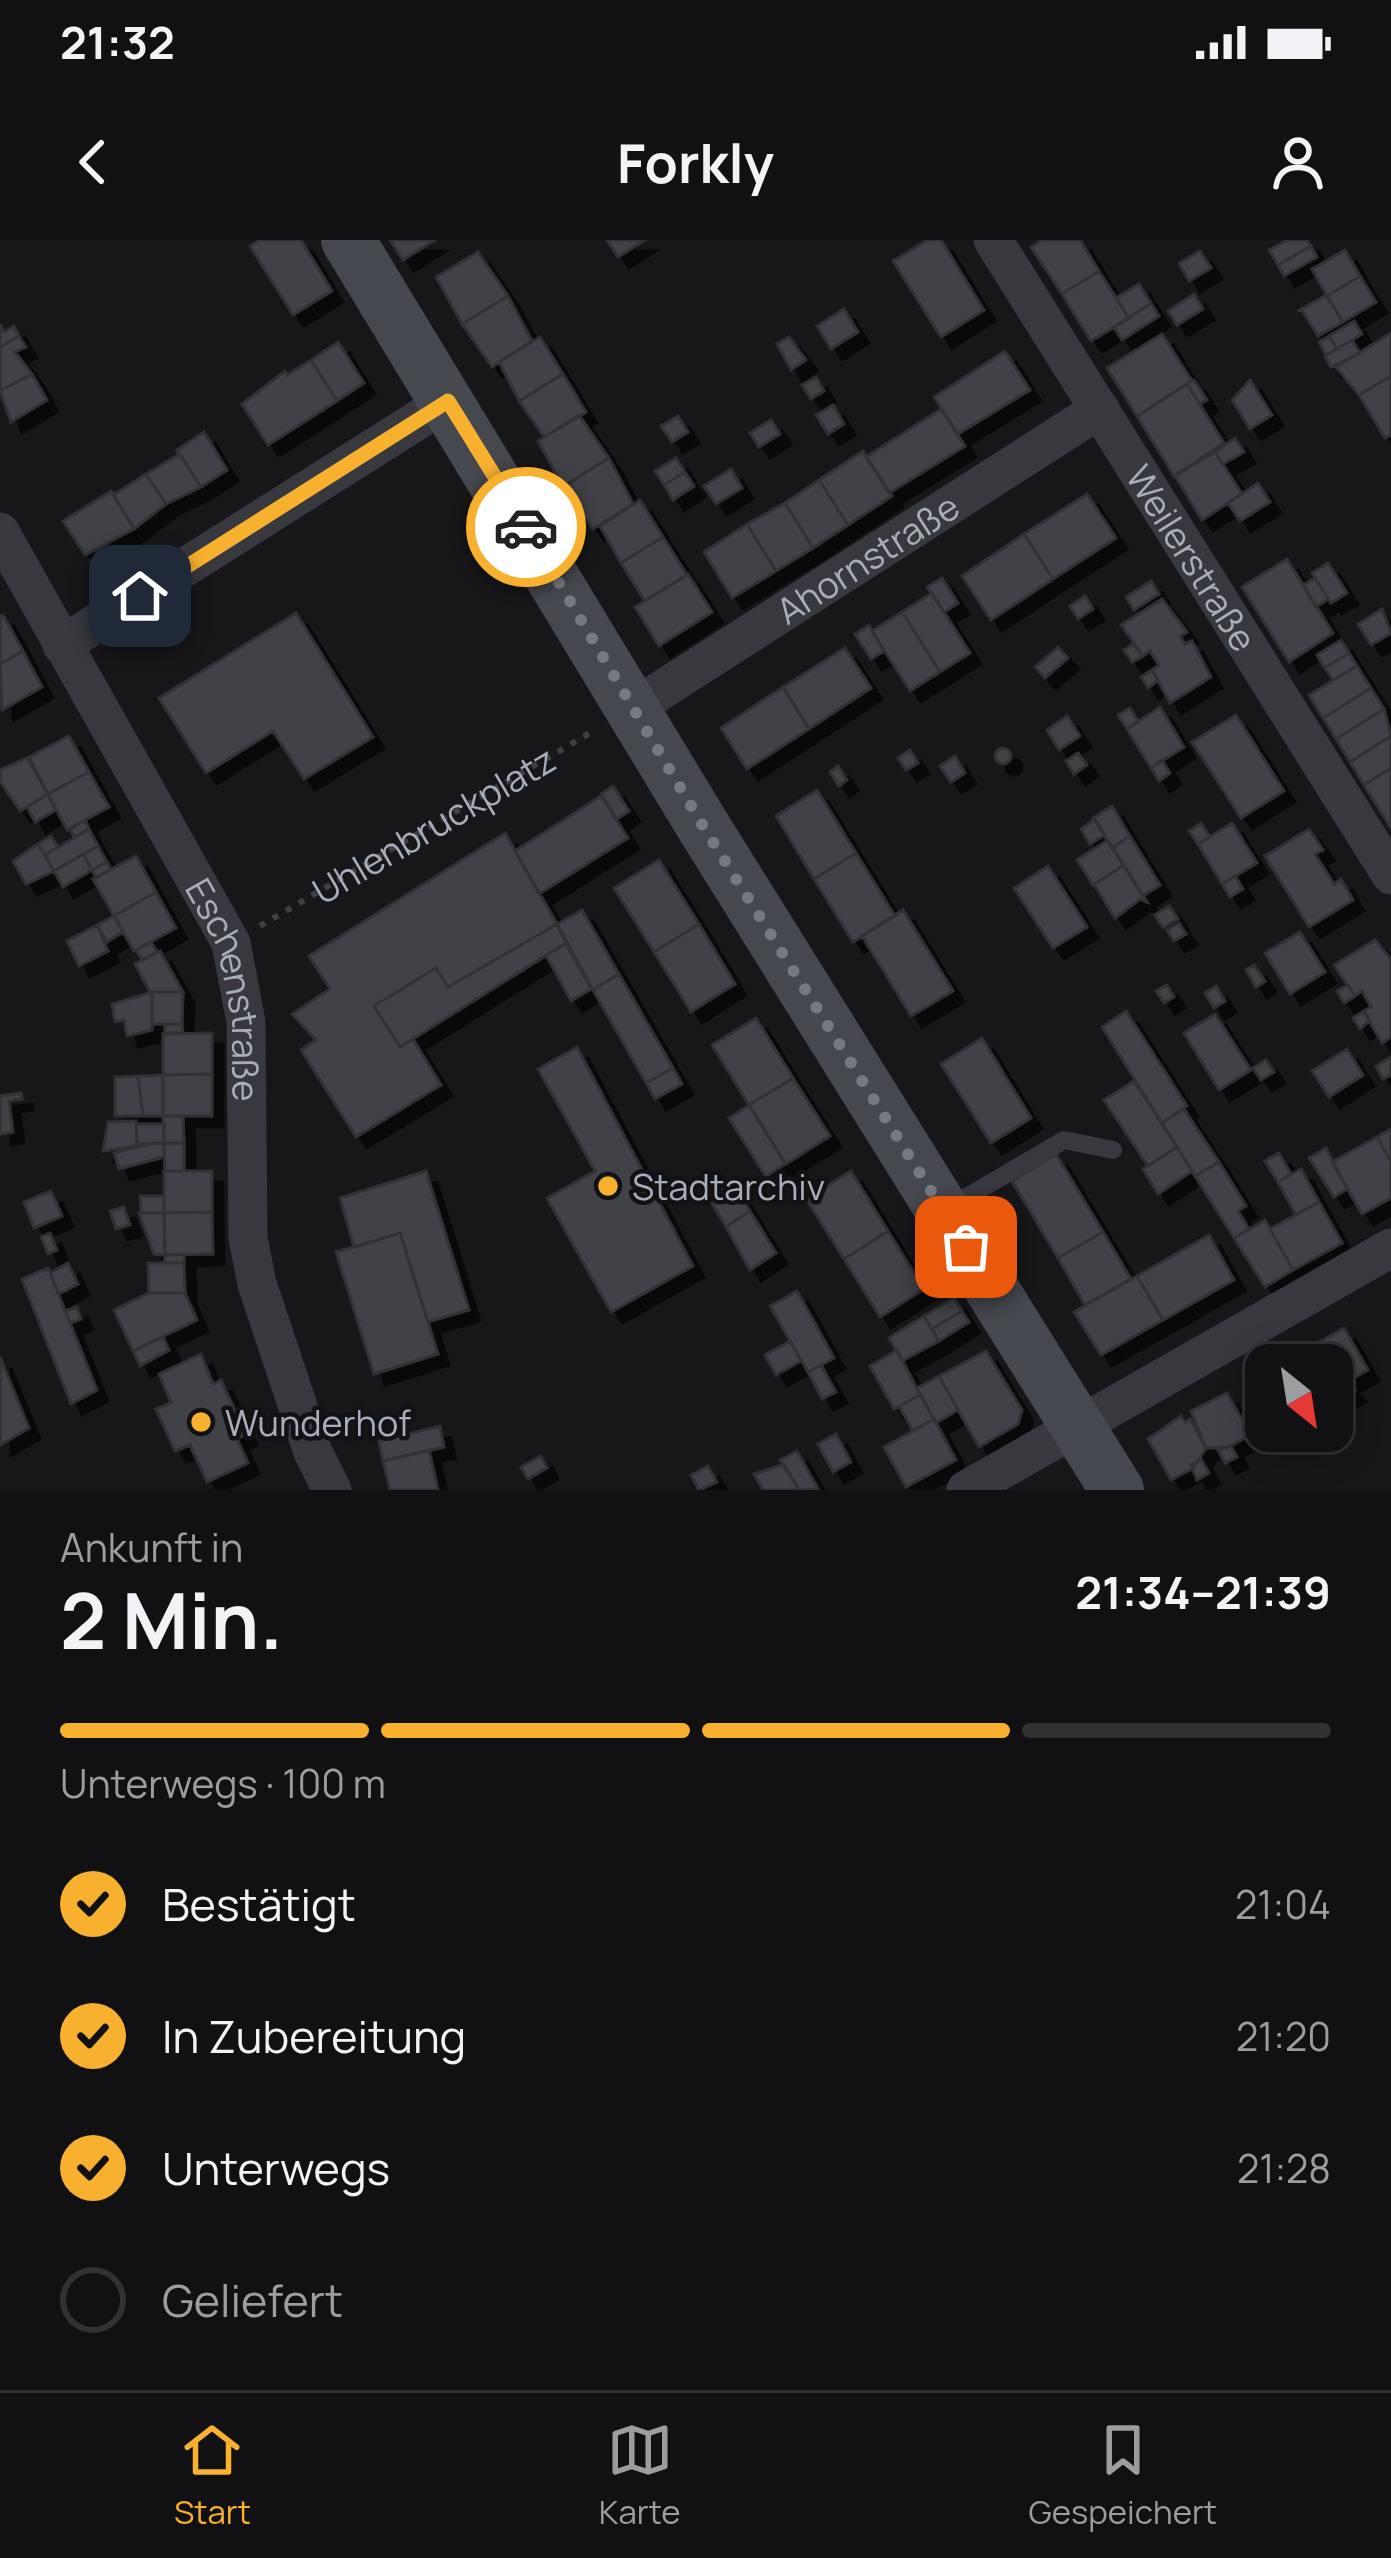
<!DOCTYPE html>
<html lang="de">
<meta charset="utf-8">
<style>
:root{--surface:#111113;--page:#1e1f21;--text:#f1f3f6;--muted:#9c9da0;--line:#303133;--accent:#f8b02f}
body{margin:0;font-family:Manrope,sans-serif;background:var(--page);color:var(--text);height:100vh;display:flex;flex-direction:column;font-size:45px;white-space:nowrap}
*{box-sizing:border-box;margin:0}
p{font-size:39px;color:var(--muted)}
.icon{flex:none;width:66px;height:66px;fill:none;stroke:currentColor;stroke-width:2;stroke-linecap:round;stroke-linejoin:round}
.map{position:relative;height:1250px;overflow:hidden}
.drawer{display:flex;flex-direction:column;background:var(--surface);flex:1}
.drawer>*{flex:none}
.needle{width:78px;rotate:150deg}
.tools{position:absolute;left:1245px;top:1104px;display:grid;gap:24px}
.tools a{display:grid;place-items:center;width:108px;height:108px;border-radius:24px;background:var(--surface);box-shadow:0 6px 30px #0003,0 0 0 3px var(--line);font-size:60px}
.pin{position:absolute;display:grid;place-items:center;width:102px;height:102px;color:#fff;margin:-51px;border-radius:24px;box-shadow:0 6px 18px #0006}
.courier{position:absolute;display:grid;place-items:center;width:120px;height:120px;margin:-60px;border:9px solid #f8b02f;border-radius:50%;background:#fff;color:#222;box-shadow:0 3px 15px #0007}
.summary em{font-style:normal;font-weight:700}
.summary div{display:flex;flex-direction:column-reverse}
.summary{display:flex;align-items:center;justify-content:space-between;height:204px;padding:0 60px}
h1{font-size:78px;font-weight:700;line-height:90px}
.bar{display:grid;grid-template-columns:repeat(4,1fr);gap:18px 12px;align-content:center;height:144px;padding:0 60px}
.bar i{height:15px;border-radius:9px;background:var(--line)}
.bar .selected{background:var(--accent)}
.bar p{grid-column:span 4}
ol{padding:0 60px;list-style:none}
li{display:flex;align-items:center;gap:36px;height:132px}
li p{margin-inline-start:auto}
li .icon{padding:12px;border-radius:50%;background:var(--accent);color:#111;stroke-width:4}
li:last-child{color:var(--muted)}
li i{width:66px;height:66px;border:6px solid var(--line);border-radius:50%}
.status{display:flex;justify-content:space-between;align-items:center;height:84px;padding:0 60px;background:var(--surface);direction:ltr}
.status svg{height:33px;fill:currentColor}
header{display:flex;justify-content:space-between;align-items:center;height:156px;padding:0 60px;background:var(--surface);font-size:54px;font-weight:700}
.menu{display:flex;justify-content:space-around;align-items:center;height:168px;border-top:3px solid var(--line);background:var(--surface);font-size:33px;color:var(--muted)}
.menu a{display:grid;justify-items:center;gap:6px}
.menu .selected{color:var(--accent)}
.map>svg:first-child{display:block}
.building{fill:#414246;stroke:#303135;stroke-width:3;filter:url(#shadow)}
.lines{fill:none;stroke-linecap:round;stroke-linejoin:round}
.path{stroke:#3d4045;stroke-width:6;stroke-dasharray:6 9;stroke-linecap:butt}
.lane{stroke:#37393e;stroke-width:18}
.street{stroke:#37393e;stroke-width:39}
.secondary{stroke:#45484e;stroke-width:54}
.done{stroke:#757981;stroke-width:12;stroke-dasharray:0 21.6}
.route{stroke:#f8b02f;stroke-width:15}
.poi-dot{fill:#f8b02f;stroke:#121214;stroke-width:4.5}
.labels{text-anchor:middle;dominant-baseline:central;stroke-width:9;stroke-linejoin:round;paint-order:stroke}
.street-label{font-size:36px;fill:#a8aeb9;stroke:#121214}
.poi-label{font-size:36px;fill:#a8aeb9;stroke:#121214;text-anchor:start}
</style>
<div class="status"><b>21:32</b><svg viewBox="0 0 49 12"><path d="M0 12V9h3v3zM5 12V6h3v6zM10 12V3h3v9zM15 12V0h3v12zM26 1h20v11H26zM47 4h2v5h-2z"/></svg></div>
<header><svg class="icon" aria-label="back" viewBox="0 0 24 24"><path d="M15 5l-7 7 7 7"/></svg>Forkly<svg class="icon" aria-label="person" viewBox="0 0 24 24"><circle cx="12" cy="8" r="4"/><path d="M4 21q1-7 8-7t8 7"/></svg></header>
<div class="map">
<svg width="1391" height="1250" viewBox="0 0 1391 1250">
<defs>
<filter id="shadow"><feDropShadow dx="11" dy="11" stdDeviation="0" flood-color="#0009"/></filter>
</defs>
<rect width="100%" height="100%" fill="#171719"/>
<path class="building" d="M260,0H301L332,51L293,75L250,6Z
M390,0H435L403,20Z
M607,0H645L618,17Z
M927,0H941L984,70L941,97L893,21Z
M1042,0H1080L1099,31L1062,54L1031,7Z
M1287,0H1307L1311,6L1278,25L1269,10Z
M1311,6L1317,17L1284,36L1278,25Z
M1345,10L1360,36L1327,56L1312,29Z
M1200,11L1211,28L1189,41L1179,23Z
M478,12L508,56L462,84L436,37Z
M1099,31L1129,78L1091,101L1062,54Z
M1360,36L1376,62L1343,82L1327,56Z
M1139,44L1151,63L1129,78L1116,58Z
M1194,54L1203,69L1177,85L1168,71Z
M1326,55L1343,82L1318,96L1302,70L1298,71Z
M508,56L532,101L492,127L462,84Z
M1151,63L1159,76L1122,100L1114,87Z
M844,69L858,92L831,109L817,86Z
M1354,81L1362,94L1337,109L1329,96Z
M0,84L4,92L14,86L19,96L0,107Z
M1391,93V136L1359,155L1336,127Z
M1162,94L1192,141L1137,176L1107,128Z
M19,96L26,107L15,112L32,134L0,151V107Z
M1329,96L1337,109L1326,115L1319,102Z
M540,97L563,134L519,161L499,122Z
M789,97L806,120L791,130L777,104Z
M1352,100L1360,113L1331,127L1325,116Z
M338,102L364,143L337,161L311,120Z
M1005,111L1030,150L958,194L934,157Z
M311,120L337,161L268,205L242,164L285,131L287,135Z
M32,134L47,160L11,182L0,151Z
M563,134L586,172L544,197L519,161Z
M1391,136V195L1385,198L1359,155Z
M816,137L824,151L811,159L802,145Z
M1194,140L1207,160L1200,164L1187,144Z
M1250,140L1272,175L1250,189L1232,160Z
M1187,144L1224,203L1174,236L1137,176Z
M833,165L844,184L828,194L816,175Z
M941,169L965,206L889,253L866,217Z
M579,175L609,218L563,247L538,201Z
M678,176L688,192L672,202L661,186Z
M771,180L780,194L759,207L750,193Z
M204,192L227,230L201,247L177,210Z
M1235,198L1244,212L1223,224L1215,212Z
M177,210L201,247L166,264L146,234L178,215Z
M863,211L892,256L848,285L819,240Z
M1215,212L1242,254L1202,280L1175,236Z
M609,218L633,264L593,289L563,247Z
M676,218L685,232L664,245L655,231Z
M731,229L742,248L716,264L704,246Z
M685,232L694,246L673,260L664,245Z
M146,234L166,264L134,289L111,251L115,254Z
M819,240L848,285L813,308L785,263Z
M1258,243L1270,262L1240,281L1228,263Z
M111,251L134,289L85,315L63,281Z
M1087,254L1116,298L1053,339L1024,294Z
M640,260L663,297L621,323L600,286Z
M785,263L813,308L776,331L747,284Z
M747,284L776,331L732,358L704,312Z
M1024,294L1053,339L991,380L962,336Z
M663,297L687,335L645,361L621,323Z
M1287,319L1333,393L1289,422L1242,347Z
M1328,323L1347,353L1331,363L1312,333Z
M688,334L712,372L659,406L635,367Z
M942,338L958,363L944,372L927,347Z
M1315,338L1328,359L1316,367L1303,345Z
M1151,341L1159,354L1134,370L1126,357Z
M932,353L970,413L940,432L902,372Z
M1085,356L1093,369L1078,379L1070,366Z
M1162,359L1187,392L1180,396L1185,404L1192,401L1211,437L1170,463L1152,430L1159,425L1150,411L1143,416L1121,385Z
M1382,369L1391,393L1371,405L1358,384Z
M902,372L940,432L910,451L872,391Z
M296,373L373,497L304,539L273,491L206,533L159,458Z
M3,375L23,411L0,424V376Z
M869,385L884,411L871,419L855,394Z
M1341,400L1349,413L1325,428L1317,415Z
M1133,404L1143,416L1132,422L1124,410Z
M1058,407L1068,418L1045,438L1035,427Z
M845,408L871,448L809,489L783,447Z
M23,411L42,447L2,470L0,424Z
M1349,413L1357,426L1333,440L1325,428Z
M1357,426L1371,448L1323,478L1309,455Z
M1152,430L1158,440L1148,448L1141,437Z
M783,447L809,489L747,529L721,488Z
M1371,448L1384,469L1336,499L1323,478Z
M1160,467L1184,507L1151,528L1127,489Z
M1130,468L1138,481L1127,489L1118,475Z
M1384,469L1391,496L1350,522L1336,499Z
M1236,475L1284,551L1241,578L1192,502Z
M1067,476L1080,496L1059,510L1047,490Z
M69,496L89,532L48,554L27,518Z
M1391,496V528L1364,545L1350,522Z
M995 516a8 8 0 1 1 16 0a8 8 0 1 1-16 0Z
M910,510L918,523L906,530L898,518Z
M1078,513L1087,525L1074,534L1066,521Z
M955,516L965,533L951,542L940,526Z
M29,517L48,554L20,571L0,541V530Z
M1162,520L1170,533L1159,541L1151,528Z
M838,526L847,540L839,546L830,532Z
M1391,528V588L1364,545Z
M89,532L109,567L67,590L48,554Z
M613,546L629,571L617,579L601,554Z
M817,550L856,613L814,639L776,576Z
M48,554L56,570L35,582L27,567Z
M601,556L628,598L539,654L515,611Z
M1112,566L1130,596L1112,608L1093,578Z
M1095,579L1105,595L1090,604L1081,589Z
M85,580L89,589L74,597L70,589Z
M1201,583L1210,597L1198,604L1189,591Z
M1232,583L1257,623L1222,644L1198,604Z
M89,589L98,606L54,631L45,615Z
M1309,589L1323,610L1315,614L1334,644L1341,639L1353,660L1309,687L1265,616Z
M505,593L557,684L448,747L436,728L374,766L400,807L413,799L441,845L356,897L301,810L316,800L292,774L330,749L309,716Z
M51,596L58,607L45,615L38,604Z
M1130,596L1160,645L1143,656L1112,608Z
M1108,600L1124,625L1093,645L1077,620Z
M38,604L54,631L26,644L13,621Z
M98,606L107,622L92,630L83,614Z
M856,613L895,676L853,702L814,639Z
M83,614L92,630L63,647L54,631Z
M136,616L156,652L114,676L93,639Z
M659,620L699,684L654,712L614,648Z
M107,622L111,629L96,638L92,630Z
M1124,625L1147,662L1140,659L1115,678L1094,644Z
M1048,626L1087,687L1053,708L1014,648Z
M1235,636L1243,649L1230,657L1222,644Z
M156,652L176,688L134,711L114,676Z
M1169,666L1178,679L1163,688L1155,675Z
M582,670L619,734L593,750L557,684Z
M903,670L953,751L911,776L862,696Z
M114,676L123,692L107,702L97,685Z
M1179,683L1186,694L1174,701L1167,690Z
M557,684L566,703L400,807L374,766L436,728L448,747Z
M699,684L735,744L691,772L654,712Z
M97,685L108,711L79,726L67,701Z
M1300,692L1325,732L1290,754L1265,713Z
M1375,700L1391,719V797L1382,803L1364,771L1371,767L1362,751L1355,756L1334,725Z
M151,702L157,712L142,720L136,710Z
M566,703L591,749L571,761L546,715Z
M160,711L183,752H150L135,724Z
M1254,725L1265,741L1256,747L1246,730Z
M619,734L673,828L646,843L593,750Z
M1167,745L1174,757L1164,763L1156,751Z
M1348,745L1355,756L1344,763L1337,751Z
M1216,746L1225,761L1214,768L1205,753Z
M152,752H183L182,784H152Z
M152,752V790L127,796L124,780L115,782L112,764Z
M1126,771L1187,866L1162,883L1102,787Z
M1364,771L1370,780L1360,789L1353,778Z
M1215,774L1251,830L1219,850L1184,793Z
M756,778L793,838L749,865L712,805Z
M182,784L183,793H165V785Z
M212,793V834L163,835V794Z
M982,798L1031,878L991,903L941,824Z
M577,807L693,1026L611,1072L547,958L595,931L538,829Z
M1347,809L1363,835L1329,857L1312,831Z
M1391,817V835L1383,839L1376,826Z
M1266,820L1274,832L1261,840L1253,828Z
M673,828L682,844L655,859L646,843Z
M212,834V876H163V835Z
M163,835V876H143L138,836Z
M138,836L143,876H115V837Z
M793,838L830,896L786,924L749,865Z
M1134,841L1177,907L1148,926L1104,860Z
M21,853L22,859L9,861L13,892L0,894V856Z
M749,865L785,924L766,937L729,878Z
M1184,869L1219,922L1195,936L1162,883Z
M163,876H183L184,903H164Z
M136,881L137,904L153,903L103,911L108,882Z
M136,884H164V903L137,904Z
M1391,889V922L1377,897Z
M1377,897L1391,922V958L1362,974L1332,922Z
M153,903L164,904V917L119,929L114,913Z
M184,903V931H165L164,904Z
M1177,907L1192,931L1158,954L1143,929Z
M1326,908L1347,949L1334,957L1309,918Z
M1279,913L1291,934L1278,942L1265,921Z
M1056,914L1103,992L1058,1018L1012,941Z
M1219,922L1246,966L1238,971L1249,989L1234,998L1195,936Z
M1301,929L1319,962L1296,975L1278,942Z
M164,931H212V972L164,973Z
M426,931L469,1070L428,1082L400,993L354,1007L340,958Z
M851,931L888,991L844,1019L806,959Z
M732,943L750,971L726,987L709,958Z
M51,951L62,976L34,988L24,962Z
M140,956H164V973H141Z
M1319,962L1342,1003L1293,1030L1270,989Z
M124,967L130,985L116,989L110,971Z
M750,971L776,1013L750,1030L726,987Z
M212,972L213,1014L165,1015L164,973Z
M139,973H164L165,1015L154,1014Z
M1265,980L1293,1030L1265,1047L1234,998Z
M888,991L924,1049L880,1077L844,1019Z
M1103,992L1131,1039L1085,1065L1058,1018Z
M50,993L57,1010L48,1014L41,997Z
M400,993L438,1114L374,1134L336,1012Z
M1209,995L1234,1040L1163,1080L1137,1036Z
M184,1014V1023H165V1015Z
M68,1023L78,1044L59,1054L50,1033Z
M148,1023H184L185,1053H149Z
M48,1028L97,1150L71,1164L22,1039Z
M1137,1036L1163,1080L1101,1115L1074,1072Z
M797,1051L834,1118L808,1132L770,1066Z
M149,1053H185L197,1080L133,1111L114,1070Z
M954,1058L962,1071L932,1089L924,1076Z
M77,1067L81,1079L70,1083L65,1071Z
M962,1071L969,1082L939,1101L932,1089Z
M924,1076L939,1101L902,1121L889,1098Z
M1344,1088L1368,1130L1346,1142L1335,1145L1332,1125H1279Z
M163,1097L169,1110L140,1126L133,1111Z
M790,1101L801,1121L776,1135L765,1115Z
M897,1110L920,1155L894,1169L870,1126Z
M986,1111L1022,1170L1018,1184L979,1207L939,1136Z
M201,1114L213,1144L221,1140L246,1194L237,1199L248,1223L207,1242L190,1205L175,1211L156,1169L171,1163L159,1134Z
M0,1117L29,1188L0,1205Z
M821,1125L836,1152L822,1159L808,1132Z
M939,1136L958,1170L936,1183L917,1148Z
M1345,1140L1355,1151L1343,1158L1335,1145Z
M1227,1153L1251,1195L1228,1207L1206,1208L1191,1171Z
M920,1155L934,1179L913,1191L899,1166Z
M1181,1176L1185,1182L1190,1179L1206,1208L1193,1228L1171,1240L1148,1199Z
M934,1179L956,1220L906,1247L884,1207Z
M440,1186L444,1207L383,1221L379,1201Z
M836,1194L851,1222L833,1232L818,1204Z
M1231,1206L1237,1217L1225,1223L1218,1210Z
M429,1210L438,1250H390L383,1221Z
M797,1211L818,1249L799,1250L780,1220Z
M541,1216L547,1228L528,1239L521,1227Z
M1201,1219L1209,1233L1197,1240L1191,1225Z
M784,1224L799,1250H763L754,1234Z
M708,1226L717,1242L699,1250L691,1235Z"/>
<g class="lines">
<path class="path" id="s1" d="M260,686L595,490"/>
<path class="lane" d="M948,968L1064,900L1113,910"/>
<g class="street">
<path id="s2" d="M993,0L1391,635"/>
<path id="s3" d="M0,292L231,703L246,782L248,998L257,1044L313,1212L332,1250"/>
<path d="M62,405L448,161"/>
<path id="s4" d="M635,467L1100,169"/>
<path d="M966,1250L1391,1008"/>
</g>
<path class="secondary" d="M348,0L703,586L1117,1250"/>
</g>
<g class="lines">
<path class="done" d="M526,287L703,586L966,1007"/>
<path class="route" d="M140,356L448,161L526,287"/>
</g>
<g class="poi-dot">
<circle cx="608" cy="946" r="12"/>
<circle cx="201" cy="1182" r="12"/>
</g>
<g class="labels">
<g class="street-label">
<text stroke="none"><textPath href="#s2" startOffset="375">Weilerstraße</textPath></text>
<text stroke="none"><textPath href="#s4" startOffset="276">Ahornstraße</textPath></text>
<text stroke="none"><textPath href="#s1" startOffset="201">Uhlenbruckplatz</textPath></text>
<text stroke="none"><textPath href="#s3" startOffset="516">Eschenstraße</textPath></text>
</g>
<g class="poi-label">
<text x="632" y="946">Stadtarchiv</text>
<text x="225" y="1182">Wunderhof</text>
</g>
</g>
</svg>
<div class="tools">
<a><svg class="needle" viewBox="-14 -14 28 28"><path d="M0-13l5 13h-10z" fill="#e53935"/><path d="M0 13l5-13h-10z" fill="#9c9da0"/></svg></a>
</div>
<div class="pin" style="left:966px;top:1007px;background:#ea580c"><svg class="icon" aria-label="bag" viewBox="0 0 24 24"><path d="M5 8h14l-1 12H6zM9 8a3 3 0 0 1 6 0"/></svg></div>
<div class="pin" style="left:140px;top:356px;background:#1f2937"><svg class="icon" aria-label="home" viewBox="0 0 24 24"><path d="M3 11l9-7 9 7M6 9v11h12V9"/></svg></div>
<div class="courier" style="left:526px;top:287px"><svg class="icon" aria-label="car" viewBox="0 0 24 24"><path d="M5 17H2v-5l4-1 3-4h7l3 4 3 1v5h-3M9 17h6M6 11h13"/><circle cx="7" cy="17" r="2"/><circle cx="17" cy="17" r="2"/></svg></div>
</div>
<section class="drawer">
<div class="summary"><div><h1>2 Min.</h1><p>Ankunft in</p></div><em>21:34–21:39</em></div>
<div class="bar"><i class="selected"></i><i class="selected"></i><i class="selected"></i><i></i><p>Unterwegs · 100 m</p></div>
<ol>
<li><svg class="icon" aria-label="check" viewBox="0 0 24 24"><path d="M5 12l5 5 9-10"/></svg>Bestätigt<p>21:04</p></li>
<li><svg class="icon" aria-label="check" viewBox="0 0 24 24"><path d="M5 12l5 5 9-10"/></svg>In Zubereitung<p>21:20</p></li>
<li><svg class="icon" aria-label="check" viewBox="0 0 24 24"><path d="M5 12l5 5 9-10"/></svg>Unterwegs<p>21:28</p></li>
<li><i></i>Geliefert</li>
</ol>
</section>
<nav class="menu">
<a class="selected"><svg class="icon" aria-label="home" viewBox="0 0 24 24"><path d="M3 11l9-7 9 7M6 9v11h12V9"/></svg>Start</a>
<a><svg class="icon" aria-label="map" viewBox="0 0 24 24"><path d="M3 6l6-2 6 2 6-2v14l-6 2-6-2-6 2zM9 4v14M15 6v14"/></svg>Karte</a>
<a><svg class="icon" aria-label="saved" viewBox="0 0 24 24"><path d="M7 4h10v16l-5-4-5 4z"/></svg>Gespeichert</a>
</nav>
